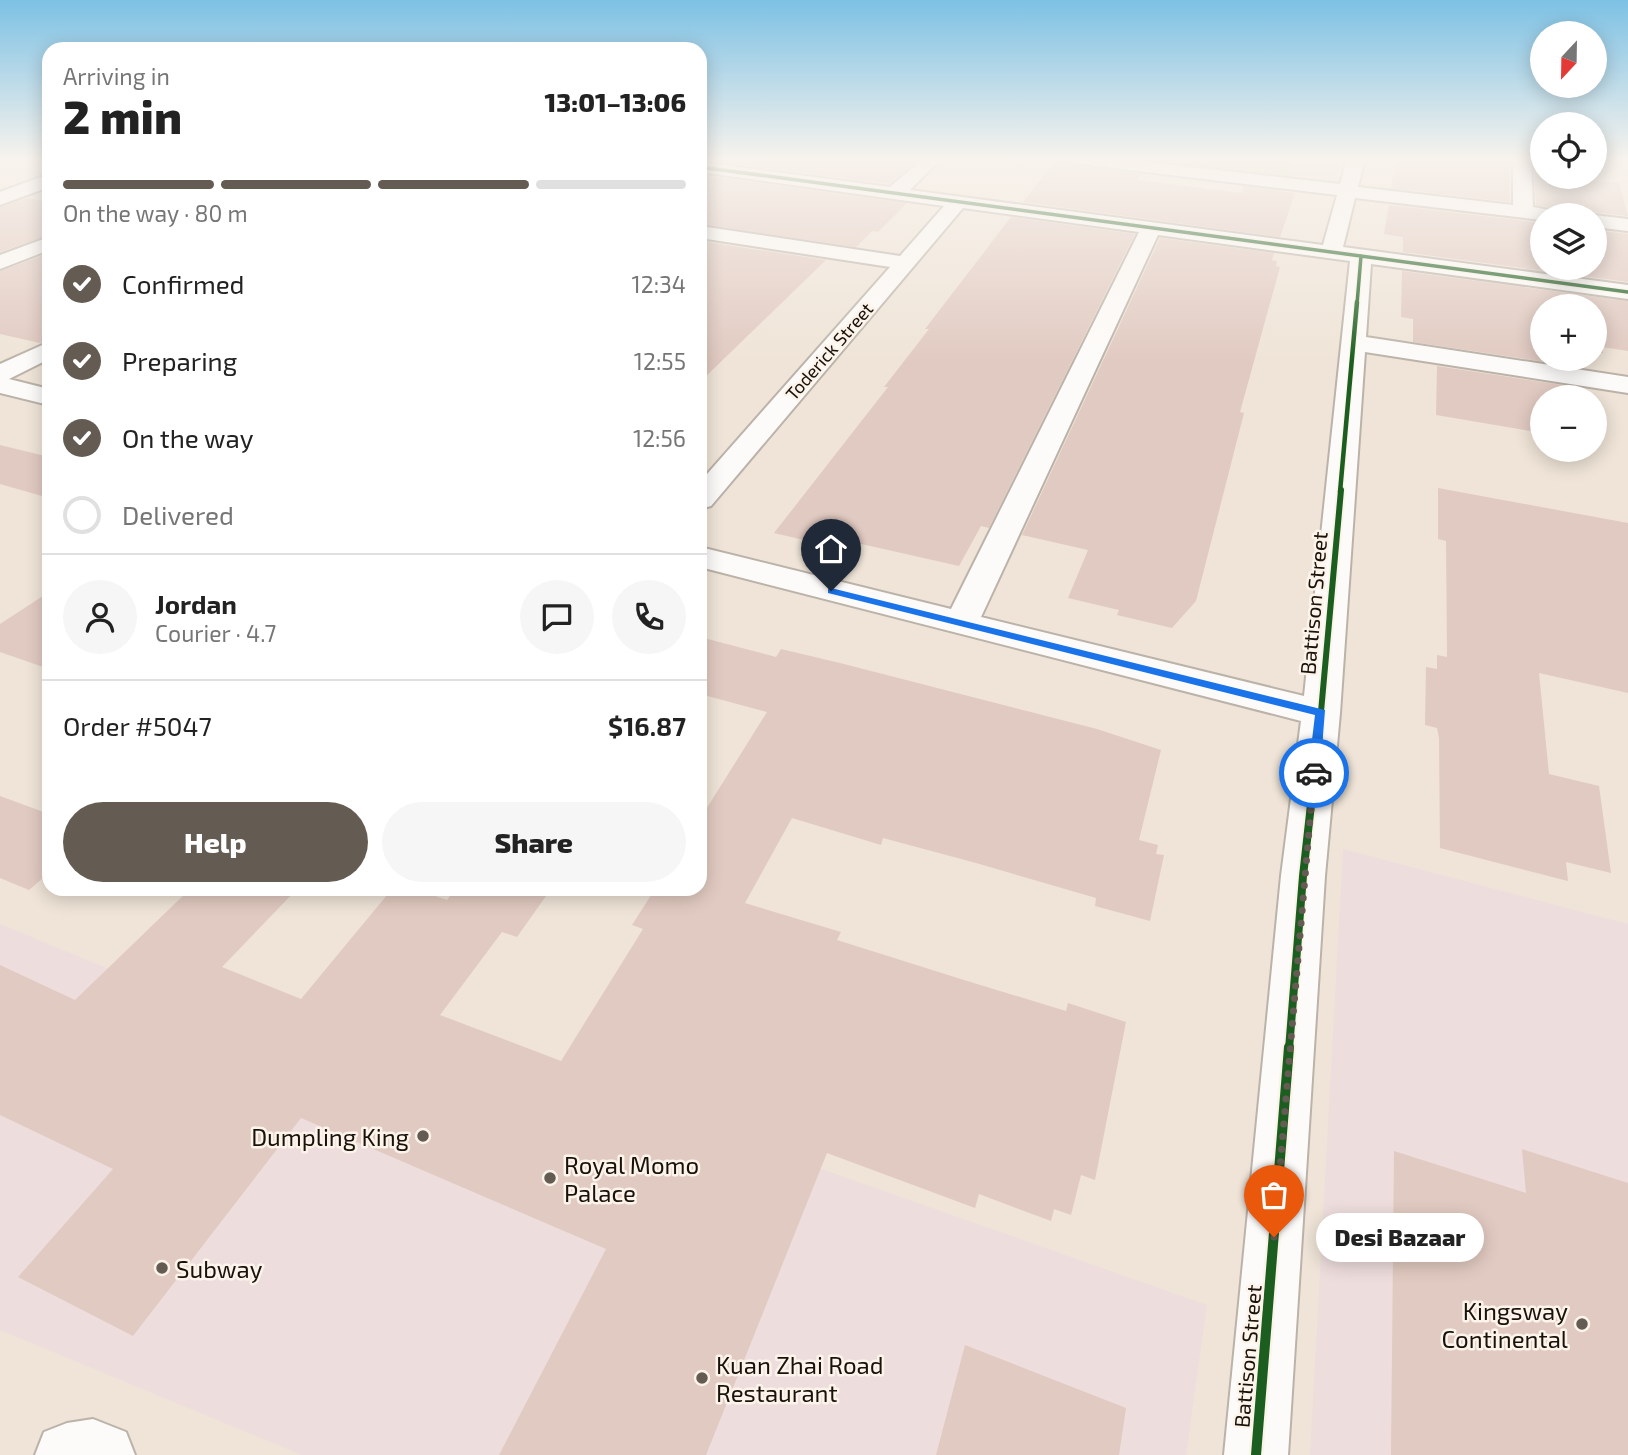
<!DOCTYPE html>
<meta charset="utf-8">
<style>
:root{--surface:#fff;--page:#f6f6f6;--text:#222;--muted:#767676;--line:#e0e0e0;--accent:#645c52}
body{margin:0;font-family:"Exo 2",sans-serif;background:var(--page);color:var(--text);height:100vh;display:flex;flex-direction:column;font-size:26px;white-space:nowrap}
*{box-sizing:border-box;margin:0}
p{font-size:23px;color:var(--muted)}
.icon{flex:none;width:38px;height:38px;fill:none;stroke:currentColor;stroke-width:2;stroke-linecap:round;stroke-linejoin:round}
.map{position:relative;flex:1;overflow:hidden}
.drawer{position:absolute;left:42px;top:42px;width:665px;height:854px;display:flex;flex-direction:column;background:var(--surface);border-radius:21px;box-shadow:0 4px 18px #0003}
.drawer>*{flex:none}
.needle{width:46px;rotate:202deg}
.fabs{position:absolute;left:1530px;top:21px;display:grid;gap:14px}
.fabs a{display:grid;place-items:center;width:77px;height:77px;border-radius:50%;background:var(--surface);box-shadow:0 4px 18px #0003;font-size:35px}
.pin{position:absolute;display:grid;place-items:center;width:60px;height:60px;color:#fff;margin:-72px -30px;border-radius:50% 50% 50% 0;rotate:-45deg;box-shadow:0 0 7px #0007}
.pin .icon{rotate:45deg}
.courier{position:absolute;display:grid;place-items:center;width:70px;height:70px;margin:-35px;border:5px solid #1a73e8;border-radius:50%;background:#fff;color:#222;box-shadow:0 2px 9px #0007}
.bubble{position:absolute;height:49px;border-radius:24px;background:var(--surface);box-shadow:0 4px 18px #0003;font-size:23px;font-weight:800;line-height:49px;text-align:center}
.overview em{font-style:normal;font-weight:800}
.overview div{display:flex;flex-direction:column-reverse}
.overview{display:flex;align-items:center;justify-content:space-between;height:119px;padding:0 21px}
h1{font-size:46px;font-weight:800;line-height:52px}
.bar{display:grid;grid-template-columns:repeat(4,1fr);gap:10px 7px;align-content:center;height:84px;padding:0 21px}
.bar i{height:9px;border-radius:5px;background:var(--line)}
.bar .on{background:var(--accent)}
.bar p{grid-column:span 4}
.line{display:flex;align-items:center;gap:18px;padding:0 21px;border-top:2px solid var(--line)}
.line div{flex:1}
.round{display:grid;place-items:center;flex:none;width:74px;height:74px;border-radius:37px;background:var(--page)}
ol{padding:0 21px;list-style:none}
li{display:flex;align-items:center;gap:21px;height:77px}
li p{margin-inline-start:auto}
li .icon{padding:7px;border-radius:50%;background:var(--accent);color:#fff;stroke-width:4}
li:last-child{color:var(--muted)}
li i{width:38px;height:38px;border:4px solid var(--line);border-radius:50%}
.cta{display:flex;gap:14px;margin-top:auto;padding:14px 21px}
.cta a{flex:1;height:80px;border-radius:42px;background:var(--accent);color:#fff;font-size:28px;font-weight:800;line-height:80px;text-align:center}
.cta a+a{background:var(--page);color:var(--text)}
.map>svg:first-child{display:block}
.commercial{fill:#edd}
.education{fill:#f0ddda}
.green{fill:#cee6c3}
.building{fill:#e1cac1}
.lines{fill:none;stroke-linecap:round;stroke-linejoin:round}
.minor-casing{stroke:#bbb3a9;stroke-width:4}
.major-casing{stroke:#bbb3a9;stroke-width:4}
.minor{fill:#fdfbf9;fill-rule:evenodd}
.major{fill:#fdfbf9;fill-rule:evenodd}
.cycleway-far4-casing{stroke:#fcf4eb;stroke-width:6}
.cycleway-far3-casing{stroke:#fcf4eb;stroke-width:7}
.cycleway-far2-casing{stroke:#fcf4eb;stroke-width:10}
.cycleway-far1-casing{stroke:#fcf4eb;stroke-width:12}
.cycleway-casing{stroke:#fcf4eb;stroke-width:15}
.cycleway-far4{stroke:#1b5e20;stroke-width:3.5}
.cycleway-far3{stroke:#1b5e20;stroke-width:4.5}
.cycleway-far2{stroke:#1b5e20;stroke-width:6}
.cycleway-far1{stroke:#1b5e20;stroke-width:8}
.cycleway{stroke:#1b5e20;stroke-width:10}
.route{fill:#1a73e8}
.done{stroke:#645c52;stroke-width:7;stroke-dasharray:0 12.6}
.poi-dot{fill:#645c52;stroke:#fcf4eb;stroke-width:2.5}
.labels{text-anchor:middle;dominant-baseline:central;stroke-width:5;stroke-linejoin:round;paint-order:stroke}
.far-street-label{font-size:18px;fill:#19120a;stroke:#fcf4eb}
.street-label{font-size:21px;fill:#19120a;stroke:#fcf4eb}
.near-poi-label{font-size:24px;fill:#19120a;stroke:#fcf4eb;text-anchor:start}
</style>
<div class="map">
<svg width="1628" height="1455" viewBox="0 0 1628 1455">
<rect width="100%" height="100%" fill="#efe4d7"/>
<path class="commercial" d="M1343,849L1628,924V1455H1310Z
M0,924L631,1185L666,1114L1207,1305L1186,1455H302L0,1330Z"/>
<path class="education" d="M1080,159H1342L1334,186L1322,188Z"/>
<path class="green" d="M1144,159H1294L1287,176Z"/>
<path class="building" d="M700,159H918L889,184Z
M1057,159L1069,161L1080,167L1140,174L1136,180L1241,193L1244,186L1295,193L1280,237L1023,202Z
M1396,159H1509L1510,202L1391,188Z
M1534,173L1542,174V177L1619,183L1628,216L1594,212L1590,215H1561L1555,208L1536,205Z
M700,175L907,203L878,232L872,231L856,247L700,224Z
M27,198L49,202V235L0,252V207Z
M1389,205L1542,223V268H1594V230L1628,234V282L1403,252V237L1384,234Z
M1011,217L1135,234L989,528L981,526L959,566L857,543L851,551L774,533L888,387H884L929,329H925Z
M1160,238L1274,253L1272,260L1277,261L1276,266L1280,267L1240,412L1244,413L1196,601L1172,628L1117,615L1119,610L1068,598L1088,550L1022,535Z
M700,241L826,260L700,382Z
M49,253V340L40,343L0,334V271Z
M1402,271L1628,301V351L1602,347L1603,353L1594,352V306H1542V359H1558L1559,364L1413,342V319L1401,317Z
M1437,366L1562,385L1564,397H1542V433L1436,415Z
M0,445L49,457V498L0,484Z
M1438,488L1628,523V693L1539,673L1549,774L1599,786L1611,873L1566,862L1568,881L1440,848L1439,738L1437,728L1425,725L1426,667L1437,669V655L1447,657L1446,541L1438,539Z
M49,592V669L0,652V624Z
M700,637L776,657L781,649L840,663L1097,729L1161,750L1139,840L1158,845L1156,854L1164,855L1150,921L1095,906L1096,898L976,863L883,838L881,845L792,818L745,903L841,932L837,940L964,980L1066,1011L1068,1003L1126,1022L1095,1180L1081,1175L1071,1215L1054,1209L1051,1221L979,1194L975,1208L827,1153L706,1455H499L606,1249L301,1118L133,1336L18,1277L113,1169L0,1115V965L75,1000L190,889H297L222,967L301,999L392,889H415L447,900L455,889H551L517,937L502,932L440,1015L561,1061L643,929L632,925L655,889H700V819L767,712L700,694Z
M0,796L49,814V873L29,890L0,878Z
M1522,1149L1628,1183V1455H1391L1394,1151L1526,1193Z
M965,1345L1126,1408L1119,1455H936Z"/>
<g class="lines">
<g class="minor-casing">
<path id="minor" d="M922,159H941L910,190L1323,245L1337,195L1080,164L1071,159H1122L1340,184L1347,159H1365L1358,187L1513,205V159H1531L1533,207L1555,211L1558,215H1542V220L1355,198L1343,247L1628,285V299L1371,264L1366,337L1628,377V393L1365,352L1340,713L1325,876L1288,1455H1224L1281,876L1301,721L700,567V547L951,609L1139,232L963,208L711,506L700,509V482L890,267L700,238V226L900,256L944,206L700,172V162L890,187ZM1158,235L1350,261L1304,696L981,617Z
M49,174V187L0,205V192Z
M1593,215H1594L1628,219V231L1594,227Z
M49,237V250L0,269V255Z
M49,342V359L9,379L49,389V405L0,393V364Z"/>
</g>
<g class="major-casing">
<path id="major" d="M93,1419L126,1432L135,1455H35L44,1432L67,1423Z"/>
</g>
<use href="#minor" class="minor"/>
<use href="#major" class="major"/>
<g class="cycleway-far4-casing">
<path id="cycleway-far4" d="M700,167L1628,292
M1357,304L1361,256"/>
</g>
<g class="cycleway-far3-casing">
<path id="cycleway-far3" d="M1340,492L1357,302"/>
</g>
<g class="cycleway-far2-casing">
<path id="cycleway-far2" d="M1319,734L1341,490"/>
</g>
<g class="cycleway-far1-casing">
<path id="cycleway-far1" d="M1289,1049L1303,876L1319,733"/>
</g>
<g class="cycleway-casing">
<path id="cycleway" d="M1256,1455L1289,1047"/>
</g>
<use href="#cycleway-far4" class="cycleway-far4"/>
<use href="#cycleway-far3" class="cycleway-far3"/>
<use href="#cycleway-far2" class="cycleway-far2"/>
<use href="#cycleway-far1" class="cycleway-far1"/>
<use href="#cycleway" class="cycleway"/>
</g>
<linearGradient id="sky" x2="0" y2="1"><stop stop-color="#7dc1e4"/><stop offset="0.44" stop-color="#f8f3ed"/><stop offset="1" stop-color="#f8f3ed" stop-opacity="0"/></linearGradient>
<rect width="1628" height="362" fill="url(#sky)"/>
<path class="route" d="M831,588L1325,710L1320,773L1314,777L1308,773L1315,715L828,593V589Z"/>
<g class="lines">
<path class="done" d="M1274,1237L1314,773"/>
</g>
<g class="poi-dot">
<circle cx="423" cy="1136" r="7"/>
<circle cx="550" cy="1178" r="7"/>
<circle cx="162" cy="1268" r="7"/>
<circle cx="1582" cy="1324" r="7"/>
<circle cx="702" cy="1378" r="7"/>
</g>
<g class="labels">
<g class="far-street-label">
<text transform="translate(829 351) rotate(-49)">Toderick Street</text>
</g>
<g class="street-label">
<text transform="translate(1313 603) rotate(-85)">Battison Street</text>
<text transform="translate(1247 1356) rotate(-85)">Battison Street</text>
</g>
<g class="near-poi-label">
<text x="409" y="1136" text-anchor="end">Dumpling King</text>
<text x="564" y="1164">Royal Momo<tspan x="564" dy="28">Palace</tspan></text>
<text x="176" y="1268">Subway</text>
<text x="1568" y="1310" text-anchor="end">Kingsway<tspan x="1568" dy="28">Continental</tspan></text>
<text x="716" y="1364">Kuan Zhai Road<tspan x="716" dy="28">Restaurant</tspan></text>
</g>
</g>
</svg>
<div class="fabs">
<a><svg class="needle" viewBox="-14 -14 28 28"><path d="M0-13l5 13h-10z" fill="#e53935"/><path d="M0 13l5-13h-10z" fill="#767676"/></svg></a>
<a><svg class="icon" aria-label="locate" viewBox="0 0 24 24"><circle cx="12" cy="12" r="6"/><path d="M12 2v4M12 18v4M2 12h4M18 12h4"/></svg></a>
<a><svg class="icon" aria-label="layers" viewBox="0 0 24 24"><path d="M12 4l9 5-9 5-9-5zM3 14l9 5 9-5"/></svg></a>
<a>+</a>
<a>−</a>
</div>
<div class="pin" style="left:1274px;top:1237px;background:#ea580c"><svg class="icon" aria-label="bag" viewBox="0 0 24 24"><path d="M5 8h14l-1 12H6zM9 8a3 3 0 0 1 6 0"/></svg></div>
<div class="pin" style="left:831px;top:591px;background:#1f2937"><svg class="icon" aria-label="home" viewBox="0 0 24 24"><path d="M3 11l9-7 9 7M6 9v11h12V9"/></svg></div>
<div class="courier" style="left:1314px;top:773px"><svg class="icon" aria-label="car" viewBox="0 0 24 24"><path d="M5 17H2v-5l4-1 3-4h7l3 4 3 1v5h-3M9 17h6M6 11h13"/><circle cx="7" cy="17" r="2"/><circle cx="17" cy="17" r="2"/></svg></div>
<div class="bubble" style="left:1316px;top:1213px;width:168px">Desi Bazaar</div>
<section class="drawer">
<div class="overview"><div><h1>2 min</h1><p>Arriving in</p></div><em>13:01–13:06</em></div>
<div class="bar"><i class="on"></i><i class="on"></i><i class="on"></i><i></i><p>On the way · 80 m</p></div>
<ol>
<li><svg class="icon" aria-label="check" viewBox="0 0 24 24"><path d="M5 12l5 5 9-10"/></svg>Confirmed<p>12:34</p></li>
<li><svg class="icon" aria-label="check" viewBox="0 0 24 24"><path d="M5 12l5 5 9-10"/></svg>Preparing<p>12:55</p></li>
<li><svg class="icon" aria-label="check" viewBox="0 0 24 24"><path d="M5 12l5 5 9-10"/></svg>On the way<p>12:56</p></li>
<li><i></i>Delivered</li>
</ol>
<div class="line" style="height:126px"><a class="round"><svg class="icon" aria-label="person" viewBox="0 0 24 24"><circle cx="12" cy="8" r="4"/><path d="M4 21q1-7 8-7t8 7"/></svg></a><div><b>Jordan</b><p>Courier · 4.7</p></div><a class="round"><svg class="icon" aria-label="chat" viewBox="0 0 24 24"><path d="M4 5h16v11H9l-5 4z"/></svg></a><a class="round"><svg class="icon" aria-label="phone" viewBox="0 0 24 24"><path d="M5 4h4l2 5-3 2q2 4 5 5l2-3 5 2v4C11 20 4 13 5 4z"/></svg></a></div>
<div class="line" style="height:91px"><div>Order #5047</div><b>$16.87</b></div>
<div class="cta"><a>Help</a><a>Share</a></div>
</section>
</div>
